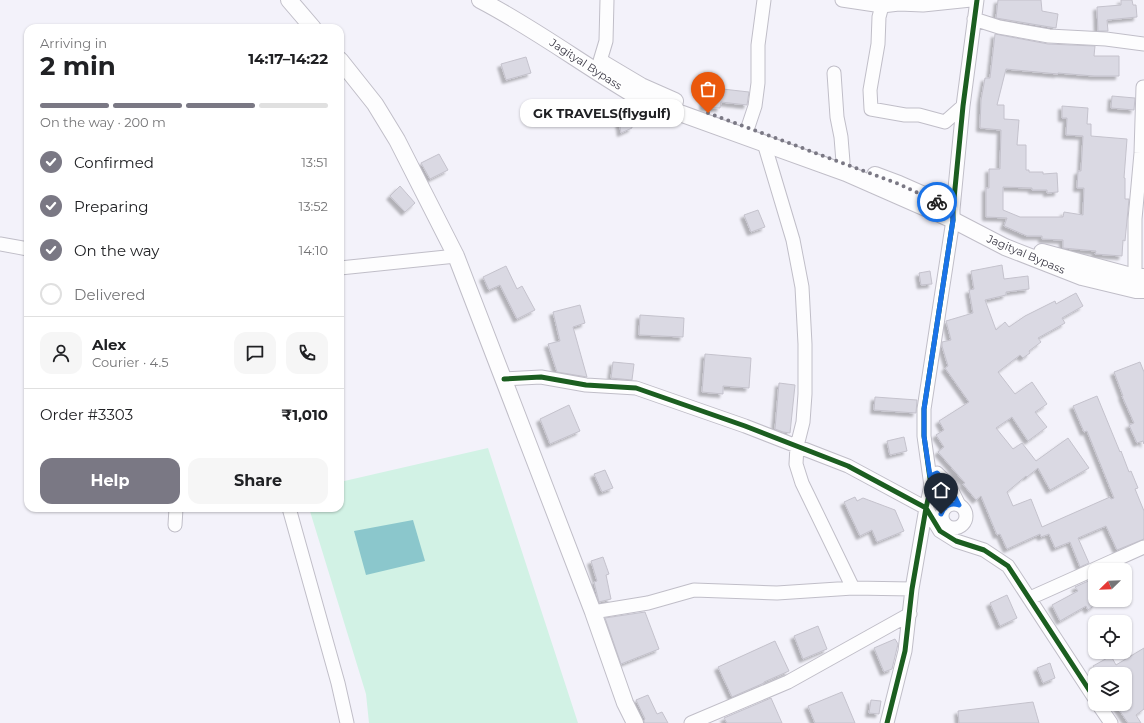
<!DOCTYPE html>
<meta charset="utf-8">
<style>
:root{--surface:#fff;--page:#f6f6f6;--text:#202124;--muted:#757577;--line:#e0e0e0;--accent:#7a7884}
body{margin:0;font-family:Montserrat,sans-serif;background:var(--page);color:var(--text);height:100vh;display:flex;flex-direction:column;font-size:15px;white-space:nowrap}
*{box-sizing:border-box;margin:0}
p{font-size:13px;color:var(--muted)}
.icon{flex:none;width:22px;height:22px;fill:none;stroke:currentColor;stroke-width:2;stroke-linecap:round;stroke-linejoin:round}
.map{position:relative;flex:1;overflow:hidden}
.drawer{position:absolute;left:24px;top:24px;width:320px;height:488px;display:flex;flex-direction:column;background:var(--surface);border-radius:12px;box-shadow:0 1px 3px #0004}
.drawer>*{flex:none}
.needle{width:26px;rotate:247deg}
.tools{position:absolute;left:1088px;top:563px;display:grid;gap:8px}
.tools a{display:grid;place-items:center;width:44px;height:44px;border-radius:8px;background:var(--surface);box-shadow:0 1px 3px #0004;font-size:20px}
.pin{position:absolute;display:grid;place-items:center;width:34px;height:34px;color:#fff;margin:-41px -17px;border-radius:50% 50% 50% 0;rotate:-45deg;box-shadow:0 0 4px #0007}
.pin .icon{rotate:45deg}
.courier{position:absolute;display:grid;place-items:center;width:40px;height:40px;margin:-20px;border:3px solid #1a73e8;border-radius:50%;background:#fff;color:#222;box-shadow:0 1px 5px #0007}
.bubble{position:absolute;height:28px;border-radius:12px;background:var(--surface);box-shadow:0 1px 3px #0004;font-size:13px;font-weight:700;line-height:28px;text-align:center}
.head em{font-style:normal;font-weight:700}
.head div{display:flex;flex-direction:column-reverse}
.head{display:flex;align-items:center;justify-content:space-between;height:68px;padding:0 16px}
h1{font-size:26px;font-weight:700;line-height:30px}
.bar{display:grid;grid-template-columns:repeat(4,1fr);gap:6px 4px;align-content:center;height:48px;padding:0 16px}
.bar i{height:5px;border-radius:3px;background:var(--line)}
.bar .current{background:var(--accent)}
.bar p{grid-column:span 4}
.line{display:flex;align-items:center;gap:10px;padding:0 16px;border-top:1px solid var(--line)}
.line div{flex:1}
.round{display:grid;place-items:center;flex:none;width:42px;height:42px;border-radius:12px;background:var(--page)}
ol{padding:0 16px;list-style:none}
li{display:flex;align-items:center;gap:12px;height:44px}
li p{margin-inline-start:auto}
li .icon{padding:4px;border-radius:50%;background:var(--accent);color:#fff;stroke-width:4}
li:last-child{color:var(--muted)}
li i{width:22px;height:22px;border:2px solid var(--line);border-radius:50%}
.primary-button{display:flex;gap:8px;margin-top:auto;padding:8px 16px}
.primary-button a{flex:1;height:46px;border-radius:12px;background:var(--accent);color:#fff;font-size:16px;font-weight:700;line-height:46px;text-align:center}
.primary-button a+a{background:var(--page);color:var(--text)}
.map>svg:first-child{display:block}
.green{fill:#d2f2e5}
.water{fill:#8bc7cc}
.building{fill:#dad9e3;stroke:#c4c2cc;filter:url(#shadow)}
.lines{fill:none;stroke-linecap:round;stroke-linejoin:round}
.minor-casing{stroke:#c0bec8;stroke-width:15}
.major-casing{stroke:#c0bec8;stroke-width:18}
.minor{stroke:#fdfdfe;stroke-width:13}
.major{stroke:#fdfdfe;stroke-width:16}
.cycleway-casing{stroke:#fff;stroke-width:8}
.cycleway{stroke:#1b5e20;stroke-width:5}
.done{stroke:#7a7884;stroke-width:4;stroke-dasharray:0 7.2}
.route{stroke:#1a73e8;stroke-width:5}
.labels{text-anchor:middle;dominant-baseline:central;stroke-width:3.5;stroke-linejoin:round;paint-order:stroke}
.street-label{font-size:11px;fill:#393744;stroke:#fff}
</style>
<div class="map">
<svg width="1144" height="723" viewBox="0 0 1144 723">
<defs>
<filter id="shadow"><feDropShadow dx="-3.5" dy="3.5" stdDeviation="1" flood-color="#0004"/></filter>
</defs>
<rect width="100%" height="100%" fill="#f3f2fa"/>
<path class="green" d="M488,448L578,723H369L366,694L309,508H340V482Z"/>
<path class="water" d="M413,520L425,561L366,575L354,531Z"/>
<path class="building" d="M998,0H1041L1042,11L1058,14L1056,28L996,18Z
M1121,0H1132L1133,5H1136L1137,17L1107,20L1108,31H1098L1097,7L1121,5Z
M995,34L1048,44L1095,46L1094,56H1119V76H1094L1058,73V74L1006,69L997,105H1004V119L1019,120L1017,145H1026V170H1029V172H1043V174L1057,173L1058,192L1047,193V190H1032V188L1003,187V210L1020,217H1063L1064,212L1083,215L1084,188H1077L1078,171H1081L1083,136L1066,135L1067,118H1062V106L1088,108L1087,124H1091V136L1127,139L1124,178H1125V199H1129L1125,241L1123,240L1122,256L1095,254L1096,251L1063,248V240L1042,239V236H1027L1004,226L1007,218L986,217V188H989V169H1000L1001,130L980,128L981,100L985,78H990Z
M526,57L531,73L506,80L501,64Z
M705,87L749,92L747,105L721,102L720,108L703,107Z
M1112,96L1135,98L1134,110L1111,108Z
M617,107L631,114L632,128L621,133Z
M439,154L448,170L430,179L421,163Z
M400,186L415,203L405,212L390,196Z
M758,210L765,227L751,232L744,215Z
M1002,265L1004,279L1028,276L1029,289L1006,292V295L985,300L996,330L1005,322L1009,327L1025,316L1055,301L1056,304L1076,293L1083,306L1062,318L1065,323L1038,338L1041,342L1029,351L1030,353L1023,358L1020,355L998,372L1015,394L1032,382L1047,404L1035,412L1047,427L1028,441L1012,417L996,428L1013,449L1022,443L1036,461L1068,438L1089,468L1050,490L1038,468L1027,477L1026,476L1007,492L1013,506L1031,499L1042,527L1110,497L1111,499L1114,498L1087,431L1084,432L1073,406L1097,396L1120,452L1121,451L1129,472L1131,471L1138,488L1135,489L1144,511V539L1117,550L1106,526L1078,538L1089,563L1080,567L1070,542L1055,548L1049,534L1041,537L1040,534L1007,549L1000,534L997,535L981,496L976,500L963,484L965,483L938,452L944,447L936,435L944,430L939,421L969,402L945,368L948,366L942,346V342L951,340L946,321L973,313L969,290L974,289L971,271Z
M506,266L517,289L522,286L535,310L517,319L500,285L489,290L483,277Z
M930,271L932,284L921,285L919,273Z
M580,305L585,323L573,327L587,377L557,372L548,344L560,341L553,312Z
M640,315L684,318L683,337L639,335Z
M705,354L751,358L749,388L723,386V394L702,392Z
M613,362L634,364L632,380L611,378Z
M1140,362L1144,372V444L1143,441L1137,443L1129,425L1134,423L1122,396H1123L1114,372Z
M779,383L795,385L790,433L783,432L775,429Z
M875,397L917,400L916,413L874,410Z
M569,405L580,431L550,444L540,419Z
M904,437L907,451L890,455L887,441Z
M605,470L613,488L602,492L594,474Z
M855,497L857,501L863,498L895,510L904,531L877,542L872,530L860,536L844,502Z
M603,557L609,574L606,575L611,599L599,602L594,582L597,581L591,561Z
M1095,578V605L1088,610L1086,606L1060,621L1052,605L1078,591L1075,587Z
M1007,595L1017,618L1000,626L990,603Z
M645,612L659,649L621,664L605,618Z
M818,626L827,649L803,659L794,636Z
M895,639L898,644L892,669L884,672L874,648Z
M775,641L789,671L764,682V683L732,697L718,667Z
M1144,648V709L1136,715L1141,723H1128L1115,704H1125V674H1097L1093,666L1111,656L1116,665Z
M1050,663L1055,678L1043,683L1037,668Z
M842,692L855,723H815L808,706Z
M648,695L657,714L662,712L668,723H644V720L645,719L636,700Z
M771,698L782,723H727L724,718Z
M871,700L881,701L879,714L869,713Z
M1033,702L1039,723H959L958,711Z"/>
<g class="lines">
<g class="minor-casing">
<path id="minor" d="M842,0L882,6
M974,19L999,27L1049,36L1106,39L1144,44
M600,61L606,41L607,0
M834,73L837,117L841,137L843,162
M963,106L945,122L919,115H905L871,109L870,90L878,44L879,17L882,6L899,4L923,5L971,0
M748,127L755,106L758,83V45L764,0
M764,143L793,240L802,287L805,344V394L803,422L797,446L796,464L802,483L853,588
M0,244L28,249
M340,268L456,256
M1136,286L1135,277V219L1141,153L1143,87
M504,379L541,377L586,385L636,388L745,426L848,466L926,508L940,531L956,541L984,550L1008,566L1095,699
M930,476L937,473L949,485L959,505
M942 516a12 12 0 1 1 24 0a12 12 0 1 1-24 0Z
M289,508L338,683L347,723
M175,525L176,508
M1030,598L1144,547
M593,612L648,603L694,590L777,593L853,588L912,589
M1098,704L1111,723
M691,723L788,682L910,614
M887,723L905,651L912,589L926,508L931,486L924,436V409L953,220V209L963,106L977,0"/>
</g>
<g class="major-casing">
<path id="major" d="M289,0L313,28
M480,0C536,29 586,67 641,99L846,173L953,220L1005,247L1082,277L1136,290H1144
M340,60L375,104L397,140L456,256L593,612L625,703L635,723
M604,64L641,86L675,101
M875,175L899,184L924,195
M1042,252L1135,277H1144"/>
</g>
<use href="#minor" class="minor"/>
<use href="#major" class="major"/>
<g class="cycleway-casing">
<path id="cycleway" d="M504,379L541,377L586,385L636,388L745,426L848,466L926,508L940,531L956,541L984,550L1008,566L1095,699
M887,723L905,651L912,589L926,508L931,486L924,436V409L953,220V209L963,106L977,0"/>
</g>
<use href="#cycleway" class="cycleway"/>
</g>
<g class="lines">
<path class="done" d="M708,113L899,184L937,202"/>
<path class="route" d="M937,202L952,209L953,220L924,409V436L930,476L937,473L949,485L959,505C951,502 944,506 941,514"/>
</g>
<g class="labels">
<g class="street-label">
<text transform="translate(586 64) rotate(33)">Jagityal Bypass</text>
<text transform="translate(1026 254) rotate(23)">Jagityal Bypass</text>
</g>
</g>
</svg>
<div class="tools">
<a><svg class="needle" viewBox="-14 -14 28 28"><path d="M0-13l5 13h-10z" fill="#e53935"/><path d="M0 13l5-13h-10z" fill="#757577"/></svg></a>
<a><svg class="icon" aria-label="locate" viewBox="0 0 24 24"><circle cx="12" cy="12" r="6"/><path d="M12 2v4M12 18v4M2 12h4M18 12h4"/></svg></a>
<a><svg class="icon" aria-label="layers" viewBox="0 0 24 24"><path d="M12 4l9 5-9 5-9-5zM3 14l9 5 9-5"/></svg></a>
</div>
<div class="pin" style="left:708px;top:113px;background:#ea580c"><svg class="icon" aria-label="bag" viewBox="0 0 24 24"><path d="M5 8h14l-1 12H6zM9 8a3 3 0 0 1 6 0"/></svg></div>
<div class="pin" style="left:941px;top:514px;background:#1f2937"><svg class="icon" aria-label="home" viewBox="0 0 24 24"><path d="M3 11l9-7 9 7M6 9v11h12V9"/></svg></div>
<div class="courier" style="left:937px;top:202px"><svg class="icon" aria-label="bike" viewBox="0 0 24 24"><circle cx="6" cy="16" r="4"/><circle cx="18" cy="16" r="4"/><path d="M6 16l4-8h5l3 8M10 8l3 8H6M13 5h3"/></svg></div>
<div class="bubble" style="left:520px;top:99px;width:164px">GK TRAVELS(flygulf)</div>
<section class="drawer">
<div class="head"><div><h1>2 min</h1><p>Arriving in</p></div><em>14:17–14:22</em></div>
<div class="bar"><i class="current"></i><i class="current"></i><i class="current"></i><i></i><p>On the way · 200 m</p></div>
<ol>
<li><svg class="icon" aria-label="check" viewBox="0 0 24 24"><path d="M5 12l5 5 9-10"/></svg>Confirmed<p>13:51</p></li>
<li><svg class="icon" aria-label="check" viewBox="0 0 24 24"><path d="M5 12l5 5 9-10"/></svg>Preparing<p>13:52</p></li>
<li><svg class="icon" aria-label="check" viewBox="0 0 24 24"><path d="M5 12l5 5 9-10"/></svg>On the way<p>14:10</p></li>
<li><i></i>Delivered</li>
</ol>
<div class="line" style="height:72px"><a class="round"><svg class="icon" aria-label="person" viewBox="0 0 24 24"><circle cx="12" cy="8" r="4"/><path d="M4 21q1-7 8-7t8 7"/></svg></a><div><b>Alex</b><p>Courier · 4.5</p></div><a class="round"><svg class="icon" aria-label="chat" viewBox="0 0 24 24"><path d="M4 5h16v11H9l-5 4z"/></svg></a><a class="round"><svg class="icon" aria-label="phone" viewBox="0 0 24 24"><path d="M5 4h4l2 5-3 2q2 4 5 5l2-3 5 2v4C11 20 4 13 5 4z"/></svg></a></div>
<div class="line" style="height:52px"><div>Order #3303</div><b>₹1,010</b></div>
<div class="primary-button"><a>Help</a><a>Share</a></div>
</section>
</div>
